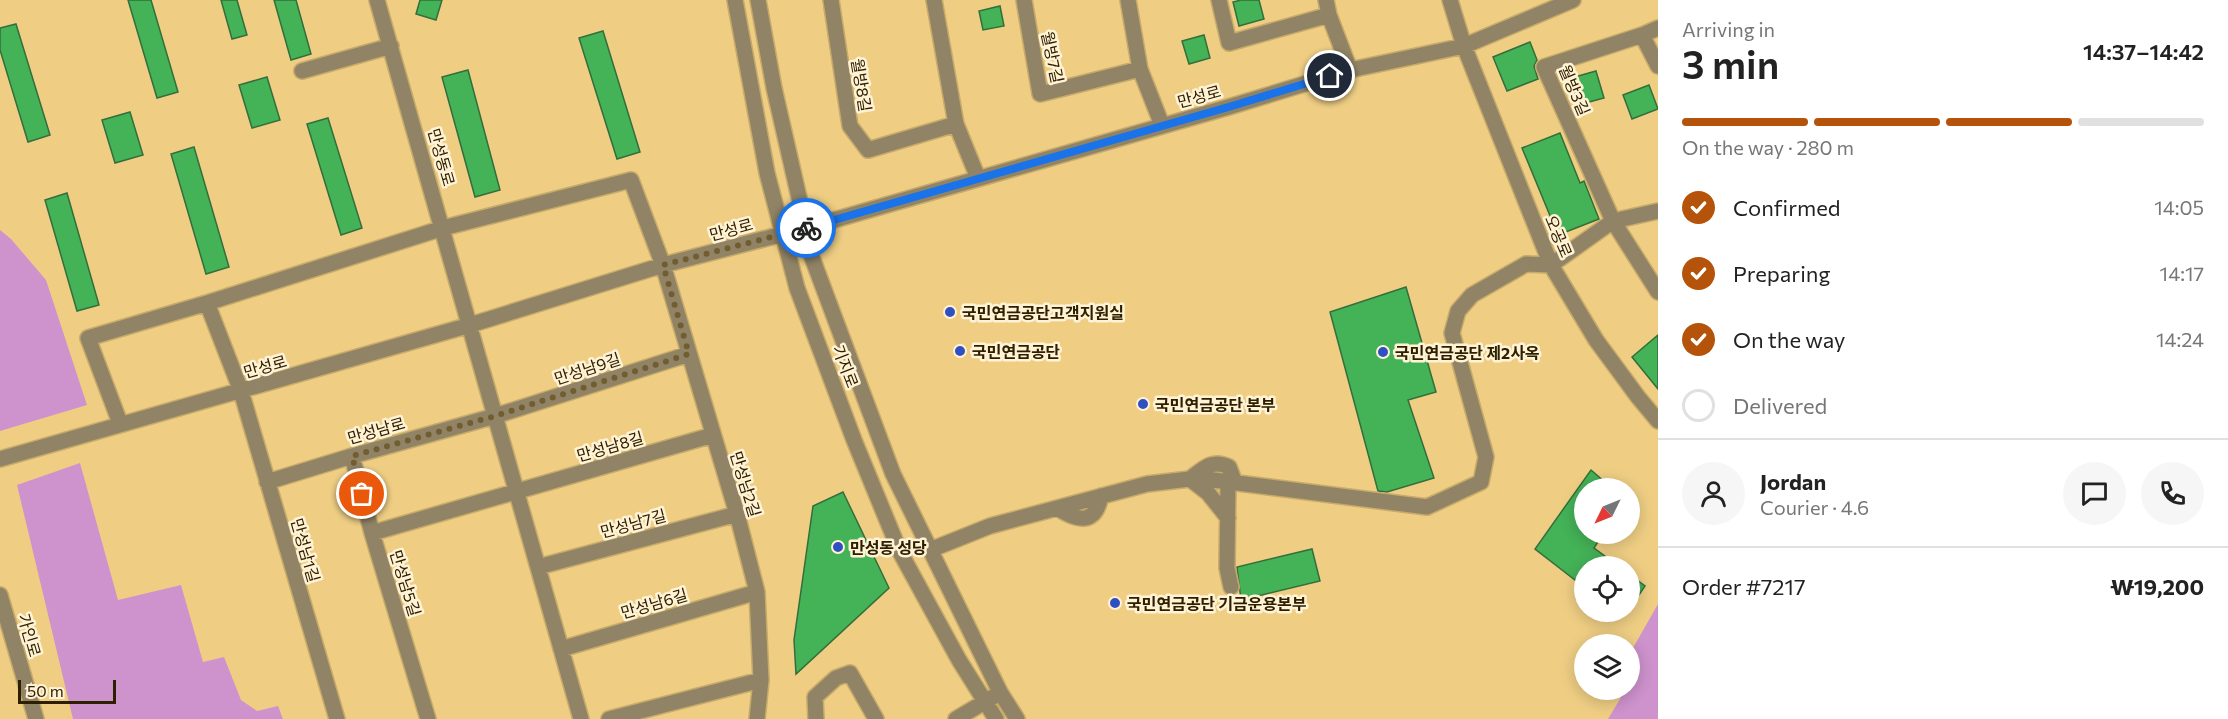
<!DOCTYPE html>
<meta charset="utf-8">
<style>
:root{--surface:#fff;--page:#f6f6f6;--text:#222;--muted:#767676;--line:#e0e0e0;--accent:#b45309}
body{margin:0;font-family:Commissioner,"Noto Sans KR",sans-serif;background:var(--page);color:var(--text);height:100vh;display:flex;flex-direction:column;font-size:22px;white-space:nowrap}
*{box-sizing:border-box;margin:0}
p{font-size:20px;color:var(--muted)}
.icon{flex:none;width:33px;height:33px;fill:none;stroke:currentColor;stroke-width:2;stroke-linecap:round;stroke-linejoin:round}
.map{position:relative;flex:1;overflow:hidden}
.details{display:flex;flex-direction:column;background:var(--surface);width:570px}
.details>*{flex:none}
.needle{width:39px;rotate:227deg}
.fabs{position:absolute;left:1574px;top:478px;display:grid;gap:12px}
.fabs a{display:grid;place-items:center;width:66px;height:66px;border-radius:50%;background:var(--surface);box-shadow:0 3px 15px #0003;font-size:30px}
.scale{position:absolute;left:18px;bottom:15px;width:98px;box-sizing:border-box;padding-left:6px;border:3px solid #2d2001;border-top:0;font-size:16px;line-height:21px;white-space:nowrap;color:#2d2001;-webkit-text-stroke:4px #fff2d5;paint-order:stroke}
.pin{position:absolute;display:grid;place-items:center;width:51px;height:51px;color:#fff;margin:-26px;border:3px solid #fff;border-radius:50%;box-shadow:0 2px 6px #0007}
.courier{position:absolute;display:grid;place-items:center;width:60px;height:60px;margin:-30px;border:4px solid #1a73e8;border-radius:50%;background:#fff;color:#222;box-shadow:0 2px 8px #0007}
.summary em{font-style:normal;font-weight:600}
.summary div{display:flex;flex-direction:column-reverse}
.summary{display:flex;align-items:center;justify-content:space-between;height:102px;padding:0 24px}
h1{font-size:39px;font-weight:600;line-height:45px}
.bar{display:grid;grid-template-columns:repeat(4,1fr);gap:9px 6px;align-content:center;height:72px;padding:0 24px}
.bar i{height:8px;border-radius:4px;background:var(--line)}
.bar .selected{background:var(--accent)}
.bar p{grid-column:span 4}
.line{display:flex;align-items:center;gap:15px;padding:0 24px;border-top:2px solid var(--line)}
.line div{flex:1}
.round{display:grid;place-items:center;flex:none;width:63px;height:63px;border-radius:32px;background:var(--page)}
ol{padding:0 24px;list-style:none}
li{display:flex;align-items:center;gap:18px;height:66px}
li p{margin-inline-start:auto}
li .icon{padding:6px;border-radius:50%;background:var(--accent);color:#fff;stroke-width:4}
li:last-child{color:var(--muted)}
li i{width:33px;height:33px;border:3px solid var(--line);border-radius:50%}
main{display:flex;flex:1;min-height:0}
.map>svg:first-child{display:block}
.green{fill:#ce92cd}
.building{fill:#44b257;stroke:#346e3c;stroke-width:1.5}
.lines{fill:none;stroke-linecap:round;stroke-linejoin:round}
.minor-casing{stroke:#c8ab6a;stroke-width:18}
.minor{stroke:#918466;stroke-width:15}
.done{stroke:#715d2f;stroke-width:6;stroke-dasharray:0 10.8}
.route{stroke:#1a73e8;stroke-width:8}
.poi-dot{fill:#2f50c0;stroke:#fff2d5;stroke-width:2}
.labels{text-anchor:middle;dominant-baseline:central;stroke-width:5;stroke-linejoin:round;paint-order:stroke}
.street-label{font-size:16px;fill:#2d2001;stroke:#fff2d5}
.poi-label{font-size:16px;font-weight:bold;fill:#2d2001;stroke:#fff2d5;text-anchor:start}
</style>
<main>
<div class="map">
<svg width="1658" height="719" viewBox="0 0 1658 719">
<rect width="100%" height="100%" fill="#efce84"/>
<path class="green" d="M0,230L11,239L46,280L87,405L0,431Z
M80,463L118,600L181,585L203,662L224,657L241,700L257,711L278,706L283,719H73L17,485Z
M1658,604V719H1608L1620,699L1621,690H1629V655Z"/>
<path class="building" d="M128,0H151L178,92L157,98Z
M221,0H237L247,35L232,39Z
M274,0H296L311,54L291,60Z
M420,0H442L436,20L416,14Z
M1241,0H1259L1264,19L1239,26L1233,2Z
M1000,6L1004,26L983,30L979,11Z
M16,24L50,135L28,142L0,50V28Z
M603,31L640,152L617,159L579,38Z
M1204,35L1210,58L1189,64L1182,41Z
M1530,42L1537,60L1534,66L1538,79L1507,91L1493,57Z
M468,70L500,190L475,197L442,77Z
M1596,71L1604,98L1578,105L1571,78Z
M267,77L280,120L252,128L239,85Z
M1649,85L1658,109L1632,119L1623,95Z
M130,112L143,155L115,163L102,120Z
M328,118L362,228L341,235L307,124Z
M1560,133L1580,183L1584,181L1599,219L1558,235L1522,148Z
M194,147L229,267L206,274L171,154Z
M67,193L99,305L77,311L45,200Z
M1406,287L1436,392L1408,400L1434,478L1387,492L1378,491L1330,312Z
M1658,335V389L1632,357Z
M1591,470L1613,489H1584V534H1603L1594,548L1620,567H1584V587L1535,549Z
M843,492L889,588L796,674L794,640L813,506Z
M1312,549L1320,581L1241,600L1237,567Z
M1629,574L1645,586L1629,610Z"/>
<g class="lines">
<g class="minor-casing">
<path id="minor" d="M377,0L581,719
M735,0L767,173L797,288L854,440L900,552L959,660L996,719
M758,0L774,88L806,228L810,252L893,474L1000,692L1017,719
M831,0L850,126L868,150L956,124
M934,0L956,124L978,178
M1024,0L1040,94L1140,69
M1128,0L1140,69L1162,125
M1219,0L1229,43L1329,15
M1326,0L1329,15L1350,70
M1450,0L1464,46L1551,265L1596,340L1638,397L1658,421
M1658,28L1642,35L1544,67L1613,221L1658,292
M1642,35L1658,66
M302,71L391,46
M207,303L241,391L337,719
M120,423L88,338L207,303L443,228L631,180L663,265L737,514L757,592L761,680L757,719
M352,456L372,533L428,719
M0,459L470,325L663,265L806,228L1232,106L1350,70L1464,46L1573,0
M267,482L352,456L495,416L689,354
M1228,482L1227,568L1231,587
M1057,508C1077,521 1095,526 1101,496
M1228,518L1208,493L1190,479C1204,468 1212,459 1229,467L1235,483
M372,533L713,435
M930,550L990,526L1147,484L1198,478L1427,507L1481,482L1486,457L1452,333L1458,311L1472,295L1526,264L1551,265L1613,221L1658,211
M538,567L737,514
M0,595L36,719
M561,649L757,592
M609,719L761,680
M816,719L815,697L836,678L850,673L876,719
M956,719L993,697"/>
</g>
<use href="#minor" class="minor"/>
</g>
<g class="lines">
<path class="done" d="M362,494L352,456L495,416L689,354L663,265L806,228"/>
<path class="route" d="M806,228L1232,106L1330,76"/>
</g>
<g class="poi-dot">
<circle cx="950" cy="312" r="6"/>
<circle cx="960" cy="351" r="6"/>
<circle cx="1383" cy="352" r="6"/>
<circle cx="1143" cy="404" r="6"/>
<circle cx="838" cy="547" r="6"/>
<circle cx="1115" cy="603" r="6"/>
</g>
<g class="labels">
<g class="street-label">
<text transform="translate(1053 57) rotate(78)">월방7길</text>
<text transform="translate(862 85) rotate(81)">월방8길</text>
<text transform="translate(1575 90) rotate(67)">월방3길</text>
<text transform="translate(1199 96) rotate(-15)">만성로</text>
<text transform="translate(442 157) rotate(74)">만성동로</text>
<text transform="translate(731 229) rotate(-15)">만성로</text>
<text transform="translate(1559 236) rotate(67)">오공로</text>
<text transform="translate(265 366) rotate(-16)">만성로</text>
<text transform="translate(846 366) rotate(69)">기지로</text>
<text transform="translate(587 368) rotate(-18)">만성남9길</text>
<text transform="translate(376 430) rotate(-16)">만성남로</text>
<text transform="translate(610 446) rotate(-16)">만성남8길</text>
<text transform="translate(746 484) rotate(73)">만성남2길</text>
<text transform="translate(633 523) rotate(-15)">만성남7길</text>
<text transform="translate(306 550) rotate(74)">만성남1길</text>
<text transform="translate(406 583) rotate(73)">만성남5길</text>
<text transform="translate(654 603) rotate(-16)">만성남6길</text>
<text transform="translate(30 635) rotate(74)">가인로</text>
</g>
<g class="poi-label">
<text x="962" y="312">국민연금공단고객지원실</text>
<text x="972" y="351">국민연금공단</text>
<text x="1395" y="352">국민연금공단 제2사옥</text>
<text x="1155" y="404">국민연금공단 본부</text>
<text x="850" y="547">만성동 성당</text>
<text x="1127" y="603">국민연금공단 기금운용본부</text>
</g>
</g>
</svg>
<div class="fabs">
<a><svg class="needle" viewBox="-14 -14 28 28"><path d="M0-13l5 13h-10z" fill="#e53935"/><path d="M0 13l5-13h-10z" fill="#767676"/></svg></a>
<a><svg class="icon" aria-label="locate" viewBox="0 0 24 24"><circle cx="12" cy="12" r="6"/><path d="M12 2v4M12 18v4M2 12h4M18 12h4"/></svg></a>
<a><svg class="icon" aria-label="layers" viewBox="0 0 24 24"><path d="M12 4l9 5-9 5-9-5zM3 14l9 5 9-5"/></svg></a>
</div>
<div class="scale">50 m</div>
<div class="pin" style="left:362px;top:494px;background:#ea580c"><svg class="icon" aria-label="bag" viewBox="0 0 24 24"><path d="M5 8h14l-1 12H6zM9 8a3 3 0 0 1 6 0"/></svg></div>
<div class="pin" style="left:1330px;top:76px;background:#1f2937"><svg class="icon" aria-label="home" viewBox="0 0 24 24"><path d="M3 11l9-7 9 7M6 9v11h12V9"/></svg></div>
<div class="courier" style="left:806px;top:228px"><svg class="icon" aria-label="bike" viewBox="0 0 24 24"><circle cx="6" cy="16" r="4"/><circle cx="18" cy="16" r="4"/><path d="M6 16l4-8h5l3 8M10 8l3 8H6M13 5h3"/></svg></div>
</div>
<section class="details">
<div class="summary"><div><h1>3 min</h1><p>Arriving in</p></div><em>14:37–14:42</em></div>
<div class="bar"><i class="selected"></i><i class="selected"></i><i class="selected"></i><i></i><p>On the way · 280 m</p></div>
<ol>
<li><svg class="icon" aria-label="check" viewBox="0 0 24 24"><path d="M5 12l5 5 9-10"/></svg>Confirmed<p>14:05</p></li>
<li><svg class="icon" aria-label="check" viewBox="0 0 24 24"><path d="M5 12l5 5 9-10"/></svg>Preparing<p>14:17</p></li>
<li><svg class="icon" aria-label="check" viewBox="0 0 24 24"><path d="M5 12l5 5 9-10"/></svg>On the way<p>14:24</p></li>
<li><i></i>Delivered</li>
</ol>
<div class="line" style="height:108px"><a class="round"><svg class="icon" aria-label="person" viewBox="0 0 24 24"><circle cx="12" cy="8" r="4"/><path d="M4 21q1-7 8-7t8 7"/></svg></a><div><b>Jordan</b><p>Courier · 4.6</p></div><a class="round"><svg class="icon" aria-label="chat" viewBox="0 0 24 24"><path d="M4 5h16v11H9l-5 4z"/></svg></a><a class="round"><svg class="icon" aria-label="phone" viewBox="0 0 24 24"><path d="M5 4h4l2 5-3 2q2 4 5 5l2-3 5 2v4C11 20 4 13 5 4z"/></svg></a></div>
<div class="line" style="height:78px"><div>Order #7217</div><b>₩19,200</b></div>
</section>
</main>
